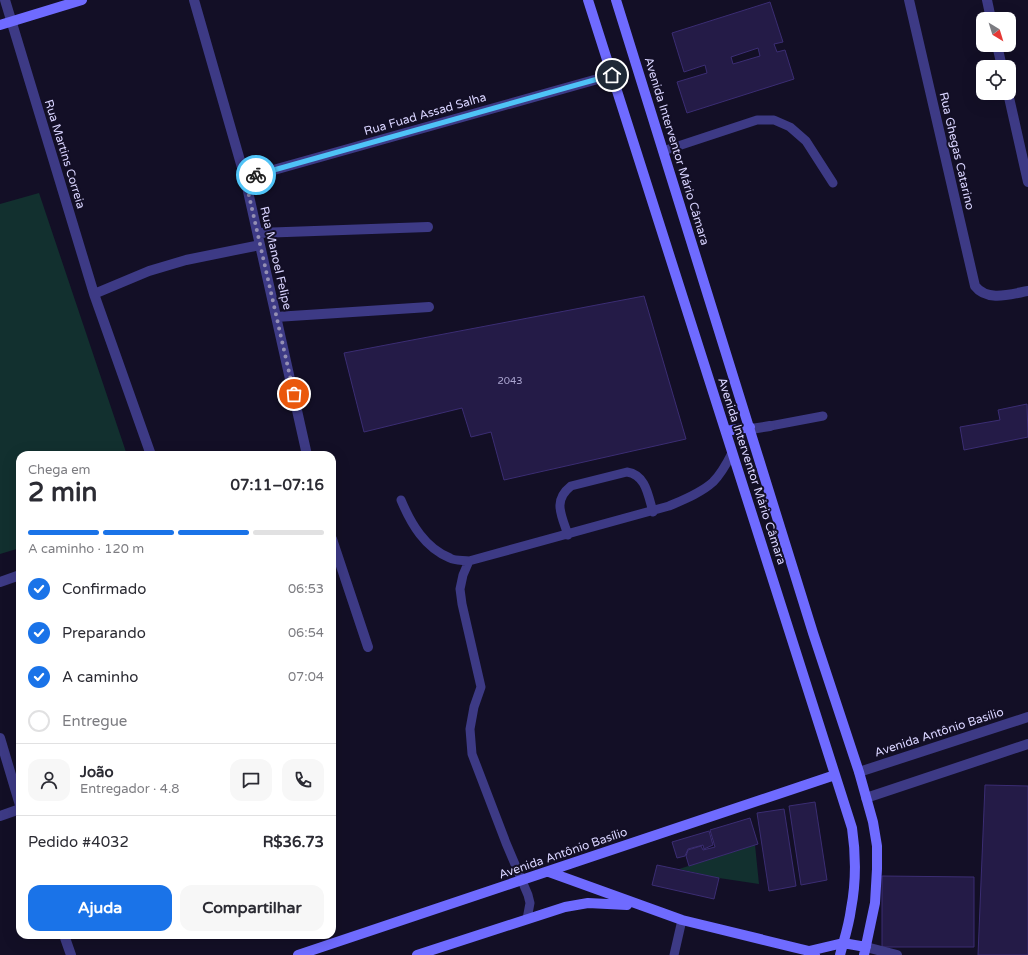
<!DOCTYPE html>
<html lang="pt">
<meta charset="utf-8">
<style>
:root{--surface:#fff;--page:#f7f7f7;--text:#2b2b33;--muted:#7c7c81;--line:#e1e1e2;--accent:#1a73e8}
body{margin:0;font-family:"Varela Round",sans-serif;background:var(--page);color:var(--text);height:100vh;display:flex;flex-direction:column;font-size:15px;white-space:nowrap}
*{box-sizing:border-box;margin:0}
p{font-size:13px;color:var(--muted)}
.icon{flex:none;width:22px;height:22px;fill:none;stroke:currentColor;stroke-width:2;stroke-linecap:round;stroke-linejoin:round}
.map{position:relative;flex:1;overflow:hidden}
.side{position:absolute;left:16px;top:451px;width:320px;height:488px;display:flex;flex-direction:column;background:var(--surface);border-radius:12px;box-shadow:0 4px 16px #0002}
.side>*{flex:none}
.needle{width:26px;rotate:142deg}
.fabs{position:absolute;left:976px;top:12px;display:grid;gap:8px}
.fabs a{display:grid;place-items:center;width:40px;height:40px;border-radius:8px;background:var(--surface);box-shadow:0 4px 16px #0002;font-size:20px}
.pin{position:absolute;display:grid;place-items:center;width:34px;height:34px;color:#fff;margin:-17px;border:2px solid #fff;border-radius:50%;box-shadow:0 1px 4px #0007}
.courier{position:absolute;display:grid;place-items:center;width:40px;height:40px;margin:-20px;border:3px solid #4fc3f7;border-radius:50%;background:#fff;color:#222;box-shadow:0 1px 5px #0007}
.head em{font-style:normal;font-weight:800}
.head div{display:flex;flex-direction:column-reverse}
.head{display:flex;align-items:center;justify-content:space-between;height:68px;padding:0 12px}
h1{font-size:26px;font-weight:800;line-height:30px}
.bar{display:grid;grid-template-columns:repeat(4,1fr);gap:6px 4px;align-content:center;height:48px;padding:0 12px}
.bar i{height:5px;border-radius:3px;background:var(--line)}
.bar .active{background:var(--accent)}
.bar p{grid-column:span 4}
.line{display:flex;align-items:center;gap:10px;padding:0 12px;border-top:1px solid var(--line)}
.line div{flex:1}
.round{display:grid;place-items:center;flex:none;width:42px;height:42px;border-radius:12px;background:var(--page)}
ol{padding:0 12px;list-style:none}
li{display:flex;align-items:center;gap:12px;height:44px}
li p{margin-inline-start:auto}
li .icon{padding:4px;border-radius:50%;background:var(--accent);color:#fff;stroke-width:4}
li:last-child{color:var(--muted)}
li i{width:22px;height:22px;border:2px solid var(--line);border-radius:50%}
.action{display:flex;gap:8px;margin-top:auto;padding:8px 12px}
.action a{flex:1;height:46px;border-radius:12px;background:var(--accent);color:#fff;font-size:16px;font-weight:800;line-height:46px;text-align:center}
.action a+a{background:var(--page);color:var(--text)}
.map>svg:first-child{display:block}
.green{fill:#12302f}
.building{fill:#241b47;stroke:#3b2d73;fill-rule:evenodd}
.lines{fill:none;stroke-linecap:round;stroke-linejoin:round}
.service{stroke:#3d3a85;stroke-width:9}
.minor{stroke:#3d3a85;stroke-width:10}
.tertiary{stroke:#3d3a85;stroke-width:10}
.secondary{stroke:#6f6bff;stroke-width:10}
.done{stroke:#948fb3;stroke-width:4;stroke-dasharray:0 7.2}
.route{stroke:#4fc3f7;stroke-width:5}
.labels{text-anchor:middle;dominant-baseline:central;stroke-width:4;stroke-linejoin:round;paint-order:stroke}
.number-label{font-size:10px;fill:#aca6d1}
.street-label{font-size:12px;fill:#d9d4ff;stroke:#130f26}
</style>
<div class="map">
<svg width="1028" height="955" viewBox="0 0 1028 955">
<rect width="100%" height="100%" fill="#130f26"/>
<path class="green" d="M39,193L127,455H20V548L0,554V204Z
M755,845L759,884L719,878L679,869Z"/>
<path class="building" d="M770,2L783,42L774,44L777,52L785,50L794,79L687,113L677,82L707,73L705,65L684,72L672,33ZM758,48L760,56L733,64L731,57Z
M644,296L686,439L504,480L491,432L471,437L462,408L364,432L344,353Z
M1027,404L1028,437L964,450L960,427L1000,420L998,410Z
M985,785L1028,786V955H978Z
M815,802L827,880L801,885L789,806Z
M784,809L796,886L769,891L757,813Z
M750,818L758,844L689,866L686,856L688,850L701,846L703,850L715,847L710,830Z
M709,831L713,845L704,849L703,845L688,849L685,856L677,858L672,842Z
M657,865L719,878L714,899L652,885Z
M882,876L974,877V947H882Z"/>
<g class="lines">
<path class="service" d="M663,151L757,120H774L790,127L806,141L833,183
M770,426L823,416
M401,500C411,524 425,548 450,558C455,561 463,560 469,561L669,506C683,500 701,493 713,482C721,474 727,463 732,453
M568,535C562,516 552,501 571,486L627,472C646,475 648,495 653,512
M469,561L463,575L460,589L462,604L481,687L474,707L470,729L472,754L506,843L528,895L530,903L527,919
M674,955L682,920"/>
<path class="minor" d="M5,0L94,294L151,455
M194,0L245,178L307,455
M909,0L975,286C987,302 1011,294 1028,291
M987,0L991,19
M997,45L1002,67
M1008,93L1028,182
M245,178L612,75
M258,233L428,227
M94,294L149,271L186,260L260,245
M276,317L429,307
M751,429L770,426
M332,539L368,647
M0,582L20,575
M0,738L20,805
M859,772L1028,717
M866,798L1028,744
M0,816L20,809
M64,935L71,955"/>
<path class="tertiary" d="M866,947L897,955"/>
<path class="secondary" d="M588,0L852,828C856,855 856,883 851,909C849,925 844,940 840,955
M616,0L813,633L859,772L873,822L877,846V869L875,903L864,955
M0,25L82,0
M726,431L750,427
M549,872L682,920L809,951L815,955
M809,951L843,943L866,947
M298,955L835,775
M417,955L565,907L588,903L627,905"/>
</g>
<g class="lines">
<path class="done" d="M256,175L245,178L294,394"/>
<path class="route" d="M256,175L612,75"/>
</g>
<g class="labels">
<g class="number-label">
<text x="510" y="381">2043</text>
</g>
<g class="street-label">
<text transform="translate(425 114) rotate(-16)">Rua Fuad Assad Salha</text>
<text transform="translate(677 151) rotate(73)">Avenida Interventor Mário Câmara</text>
<text transform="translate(957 151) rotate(77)">Rua Ghegas Catarino</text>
<text transform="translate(65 154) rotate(73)">Rua Martins Correia</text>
<text transform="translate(276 258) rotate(77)">Rua Manoel Felipe</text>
<text transform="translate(752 471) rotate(72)">Avenida Interventor Mário Câmara</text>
<text transform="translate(939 732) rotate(-18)">Avenida Antônio Basílio</text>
<text transform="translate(563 853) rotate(-19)">Avenida Antônio Basílio</text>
</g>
</g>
</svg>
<div class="fabs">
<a><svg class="needle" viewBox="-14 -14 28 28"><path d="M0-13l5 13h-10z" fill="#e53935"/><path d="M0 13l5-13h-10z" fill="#7c7c81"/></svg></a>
<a><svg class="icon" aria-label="locate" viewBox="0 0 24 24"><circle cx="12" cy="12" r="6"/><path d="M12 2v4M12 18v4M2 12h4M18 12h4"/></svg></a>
</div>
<div class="pin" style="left:294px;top:394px;background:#ea580c"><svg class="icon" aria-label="bag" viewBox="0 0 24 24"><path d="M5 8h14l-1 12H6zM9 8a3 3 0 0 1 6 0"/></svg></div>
<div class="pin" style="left:612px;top:75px;background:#1f2937"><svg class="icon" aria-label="home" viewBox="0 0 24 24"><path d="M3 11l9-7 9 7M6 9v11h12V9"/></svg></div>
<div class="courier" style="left:256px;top:175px"><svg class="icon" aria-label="bike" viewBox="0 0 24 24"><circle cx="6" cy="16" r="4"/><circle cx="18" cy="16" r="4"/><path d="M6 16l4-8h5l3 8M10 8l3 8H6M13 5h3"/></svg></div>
<section class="side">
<div class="head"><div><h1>2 min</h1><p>Chega em</p></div><em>07:11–07:16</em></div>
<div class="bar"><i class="active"></i><i class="active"></i><i class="active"></i><i></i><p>A caminho · 120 m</p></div>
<ol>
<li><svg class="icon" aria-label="check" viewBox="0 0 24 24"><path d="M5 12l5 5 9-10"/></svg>Confirmado<p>06:53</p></li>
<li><svg class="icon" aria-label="check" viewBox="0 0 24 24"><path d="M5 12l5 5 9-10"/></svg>Preparando<p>06:54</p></li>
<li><svg class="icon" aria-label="check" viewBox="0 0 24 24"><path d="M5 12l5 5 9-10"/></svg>A caminho<p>07:04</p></li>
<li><i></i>Entregue</li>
</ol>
<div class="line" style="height:72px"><a class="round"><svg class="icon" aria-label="person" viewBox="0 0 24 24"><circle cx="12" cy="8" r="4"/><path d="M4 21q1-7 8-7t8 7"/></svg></a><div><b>João</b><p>Entregador · 4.8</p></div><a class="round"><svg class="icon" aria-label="chat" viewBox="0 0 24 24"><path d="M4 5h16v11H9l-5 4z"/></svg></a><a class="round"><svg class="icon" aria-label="phone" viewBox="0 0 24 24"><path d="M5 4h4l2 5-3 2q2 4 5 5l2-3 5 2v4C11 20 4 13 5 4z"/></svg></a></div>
<div class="line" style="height:52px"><div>Pedido #4032</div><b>R$36.73</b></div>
<div class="action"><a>Ajuda</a><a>Compartilhar</a></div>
</section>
</div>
